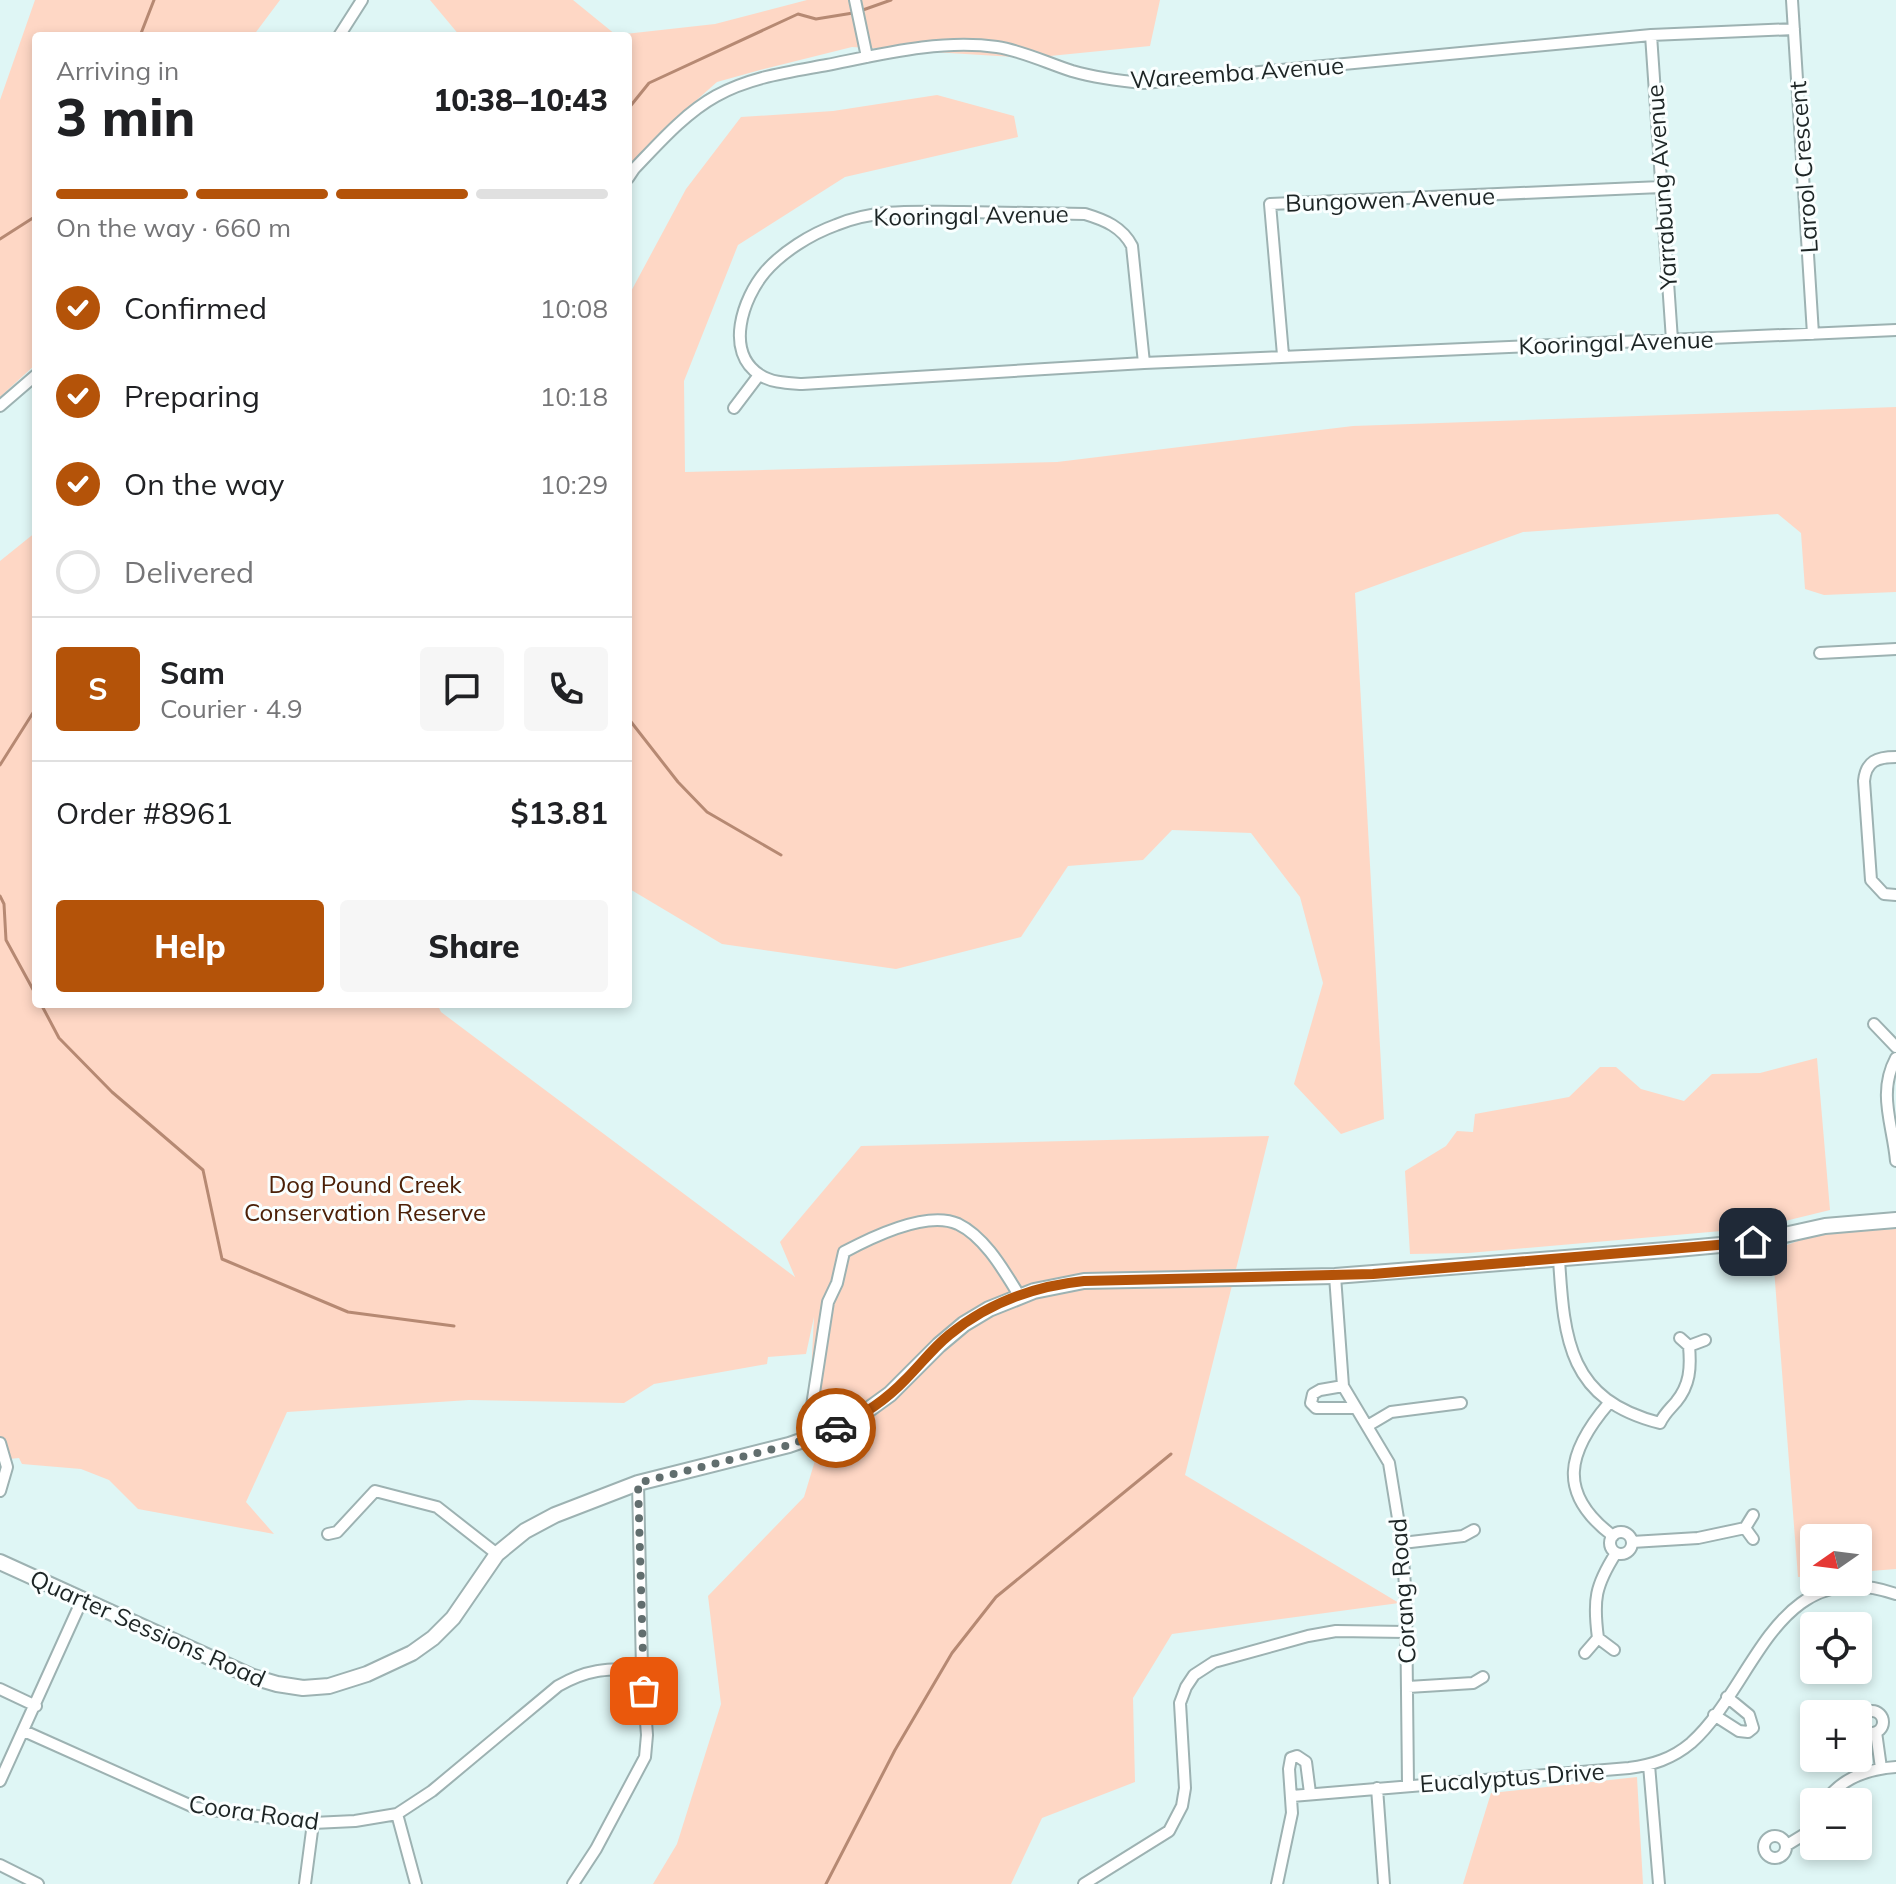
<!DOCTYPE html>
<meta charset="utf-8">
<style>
:root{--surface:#fff;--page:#f6f6f6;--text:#202124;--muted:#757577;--line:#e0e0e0;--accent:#b45309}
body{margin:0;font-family:Mulish,sans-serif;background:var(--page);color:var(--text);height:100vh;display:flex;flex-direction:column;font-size:30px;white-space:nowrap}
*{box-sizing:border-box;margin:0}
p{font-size:26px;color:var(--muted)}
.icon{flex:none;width:44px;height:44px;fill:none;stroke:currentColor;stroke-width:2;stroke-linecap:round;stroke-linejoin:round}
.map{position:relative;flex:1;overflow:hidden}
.side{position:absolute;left:32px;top:32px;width:600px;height:976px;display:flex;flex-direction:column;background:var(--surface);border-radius:8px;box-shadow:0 4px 12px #0003}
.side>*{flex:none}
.needle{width:52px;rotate:256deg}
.tools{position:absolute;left:1800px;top:1524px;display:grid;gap:16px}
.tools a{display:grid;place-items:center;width:72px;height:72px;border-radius:8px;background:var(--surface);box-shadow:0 4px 12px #0003;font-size:40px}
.pin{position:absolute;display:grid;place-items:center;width:68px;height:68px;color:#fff;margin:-34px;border-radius:16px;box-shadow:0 4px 12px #0006}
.courier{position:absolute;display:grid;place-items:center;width:80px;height:80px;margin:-40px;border:6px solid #b45309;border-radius:50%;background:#fff;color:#222;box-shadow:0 2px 10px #0007}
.overview em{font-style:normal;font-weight:800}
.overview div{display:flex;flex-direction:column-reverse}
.overview{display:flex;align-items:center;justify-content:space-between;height:136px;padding:0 24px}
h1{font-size:52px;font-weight:800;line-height:60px}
.bar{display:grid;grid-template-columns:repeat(4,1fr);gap:12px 8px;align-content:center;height:96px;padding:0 24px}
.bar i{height:10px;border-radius:6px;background:var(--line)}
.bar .active{background:var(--accent)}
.bar p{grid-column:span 4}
.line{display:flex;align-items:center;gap:20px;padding:0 24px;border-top:2px solid var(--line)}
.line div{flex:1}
.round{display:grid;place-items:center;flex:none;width:84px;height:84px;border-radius:8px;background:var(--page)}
ol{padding:0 24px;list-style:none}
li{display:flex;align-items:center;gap:24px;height:88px}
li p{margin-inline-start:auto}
li .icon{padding:8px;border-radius:50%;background:var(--accent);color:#fff;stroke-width:4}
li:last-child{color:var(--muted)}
li i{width:44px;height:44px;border:4px solid var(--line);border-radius:50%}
.action{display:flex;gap:16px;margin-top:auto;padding:16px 24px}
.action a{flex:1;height:92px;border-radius:8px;background:var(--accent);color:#fff;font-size:32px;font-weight:800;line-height:92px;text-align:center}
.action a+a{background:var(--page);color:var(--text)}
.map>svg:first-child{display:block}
.green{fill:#fed7c5}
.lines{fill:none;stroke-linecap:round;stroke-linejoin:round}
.stream{stroke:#b68973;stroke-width:3}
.minor-casing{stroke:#9db2b2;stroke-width:14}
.secondary-casing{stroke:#9db2b2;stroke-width:18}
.minor{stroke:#fff;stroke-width:10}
.secondary{stroke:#fff;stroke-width:14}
.done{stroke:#616e6e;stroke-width:8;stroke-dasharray:0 14.4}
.route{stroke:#b45309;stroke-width:10}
.labels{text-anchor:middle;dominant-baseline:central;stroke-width:6;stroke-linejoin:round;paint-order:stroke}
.street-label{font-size:24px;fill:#1d2525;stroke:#faffff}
.park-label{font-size:24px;fill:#4c2007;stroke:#faffff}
</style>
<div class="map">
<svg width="1896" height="1884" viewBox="0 0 1896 1884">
<rect width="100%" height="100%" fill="#dff6f5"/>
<path class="green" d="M35,0H280L253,36H36V364L0,397V100Z
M430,0H573L616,35L715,24L807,0H1160L1150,46L1030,58L852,47L760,70L717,82L664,129L628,189V36H460Z
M937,95L1014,116L1018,137L845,177L738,245L684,381L685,472L1057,462L1353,426L1896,407V592L1824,595L1805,589L1801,533L1778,514L1523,532L1355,593L1384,1119L1341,1134L1294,1084L1323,983L1300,897L1251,833L1172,830L1143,860L1068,866L1021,937L896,969L722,944L628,888V297L686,189L741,117L833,111Z
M36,532V1004H437L441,1012L795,1277L780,1242L861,1146L1269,1136L1185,1475L1399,1603L1172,1634L1133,1698L1135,1782L1042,1818L1011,1884H653L677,1844L721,1704L708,1596L804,1497L817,1454L815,1443L808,1432L814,1317L806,1354L768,1357L767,1364L654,1384L624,1403L469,1400L287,1412L246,1502L274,1534L138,1509L109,1480L81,1469L22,1464L19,1458L9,1459L0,1437V561Z
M1817,1058L1830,1210L1756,1228L1468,1253L1410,1254L1405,1171L1446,1146L1457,1131L1473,1132L1475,1114L1569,1097L1600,1067H1616L1641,1089L1684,1101L1712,1074L1760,1073Z
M1896,1229V1569L1858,1572V1538H1814V1576L1798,1577L1773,1256L1776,1249L1820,1233Z
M1637,1777L1643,1884H1463L1491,1793Z"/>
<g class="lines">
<path class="stream" d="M860,11L891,0
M140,36L154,0
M628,109L649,83L798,14L816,19L853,13
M0,239L36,216
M628,718L678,782L707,812L781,855
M0,765L36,708
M0,896L4,904L6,940L36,995
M41,1004L59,1038L112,1092L203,1170L222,1259L348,1312L454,1326
M826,1884L895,1750L952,1653L996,1597L1171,1454"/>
<g class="minor-casing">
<path id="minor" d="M855,0L867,57
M1792,0L1813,334
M1651,35L1672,340
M339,36L362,0
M628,178L634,169C658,144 685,113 716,96C750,77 789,72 827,65C882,54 941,39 997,47C1023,51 1047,63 1072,71C1096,78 1120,81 1144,83L1651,35L1794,29
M1283,355L1270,204L1661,187
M1144,363L802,384C788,383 772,383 760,375C724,352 743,298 765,272C782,252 811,234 836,225C877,208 920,212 963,212C1003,213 1044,213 1085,214C1105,220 1122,227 1132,246L1144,363L1896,330
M0,406L36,375
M734,408L759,375
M1820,653L1896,649
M1896,757C1877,757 1866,761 1864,781L1871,880L1884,894L1896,895
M1874,1024L1896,1047
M1896,1058C1877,1093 1893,1125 1896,1161
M1559,1259C1564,1341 1569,1400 1660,1423C1664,1414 1669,1410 1676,1402C1690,1385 1691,1368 1689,1346L1680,1338
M1335,1276L1343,1386L1389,1463L1402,1543L1406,1601L1408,1784
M1689,1346L1705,1340
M1343,1386L1320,1390L1313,1394L1311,1403L1316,1408H1356
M1609,1403C1567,1452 1556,1493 1613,1536
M1369,1425L1391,1412L1461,1403
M815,1437L811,1412L828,1302L837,1283L844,1252C872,1237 927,1210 958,1224C985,1237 1004,1271 1019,1295
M0,1443L7,1467L0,1491
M1745,1528L1753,1539
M1610 1543a11 11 0 1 1 22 0a11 11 0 1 1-22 0Z
M328,1534L337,1532L375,1491L437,1507L497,1554
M1632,1542L1698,1538L1745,1528L1753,1515
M1402,1543L1463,1536L1474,1530
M1598,1638L1614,1650
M1585,1653L1598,1638C1593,1600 1595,1586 1616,1553
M1408,1687L1473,1683L1483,1677
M0,1689L36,1706
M1861 1722a11 11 0 1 1 22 0a11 11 0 1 1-22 0Z
M1714,1715L1739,1731L1748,1732L1753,1728L1749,1715L1727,1697
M24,1731L196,1808L313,1823L355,1821L397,1814L432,1791L558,1686C589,1668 608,1669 642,1669
M1876,1732L1881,1768
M1649,1765L1659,1884
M0,1781L82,1600
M1377,1788L1384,1884
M1292,1796L1629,1768C1652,1765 1672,1759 1691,1743C1757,1684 1775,1553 1896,1594
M1825,1802C1841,1778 1868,1769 1896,1767
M397,1814L416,1884
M1764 1847a11 11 0 1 1 22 0a11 11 0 1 1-22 0Z
M1787,1845L1805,1834L1814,1823
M0,1865L38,1884
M305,1884L313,1823
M573,1884L596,1849L645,1757L647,1735L642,1669L638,1483
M1084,1884L1169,1831L1182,1806L1185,1788L1180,1703L1186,1687L1194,1675L1214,1662L1308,1636L1336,1631L1406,1632
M1277,1884L1292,1813L1289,1769L1291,1758L1297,1756L1306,1762L1310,1793"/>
</g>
<g class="secondary-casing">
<path id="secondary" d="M0,1562L253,1677L277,1684L303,1688L329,1686L367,1674L412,1653L433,1638L453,1618L497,1554L525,1531L555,1515L638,1483L789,1445L832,1430L861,1415L890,1394L939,1345L964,1324L989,1309L1034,1291L1084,1281L1335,1276L1666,1250L1753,1242L1825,1226L1896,1220"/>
</g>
<use href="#minor" class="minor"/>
<use href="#secondary" class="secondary"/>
</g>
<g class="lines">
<path class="done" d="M644,1691L638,1483L789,1445L836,1428"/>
<path class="route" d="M836,1428C862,1416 886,1400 906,1379C921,1364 933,1348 949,1335C988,1303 1035,1286 1084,1281L1373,1274L1753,1242"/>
</g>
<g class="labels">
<g class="street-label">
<text transform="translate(1237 72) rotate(-4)">Wareemba Avenue</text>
<text transform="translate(1803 167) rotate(-94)">Larool Crescent</text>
<text transform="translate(1661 187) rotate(-94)">Yarrabung Avenue</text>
<text transform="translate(1390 199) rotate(-2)">Bungowen Avenue</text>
<text transform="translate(971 215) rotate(-1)">Kooringal Avenue</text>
<text transform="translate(1616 342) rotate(-2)">Kooringal Avenue</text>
<text transform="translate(1402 1591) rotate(-94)">Corang Road</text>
<text transform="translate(148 1628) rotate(24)">Quarter Sessions Road</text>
<text transform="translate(1512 1777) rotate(-4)">Eucalyptus Drive</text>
<text transform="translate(254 1812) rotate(8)">Coora Road</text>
</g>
<g class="park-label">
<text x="365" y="1184">Dog Pound Creek<tspan x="365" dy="28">Conservation Reserve</tspan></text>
</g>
</g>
</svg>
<div class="tools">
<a><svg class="needle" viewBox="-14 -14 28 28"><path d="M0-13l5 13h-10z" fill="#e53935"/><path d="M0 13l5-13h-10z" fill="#757577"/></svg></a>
<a><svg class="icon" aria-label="locate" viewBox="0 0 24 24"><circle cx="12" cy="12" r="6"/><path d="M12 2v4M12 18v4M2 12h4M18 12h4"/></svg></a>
<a>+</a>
<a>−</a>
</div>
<div class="pin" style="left:644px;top:1691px;background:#ea580c"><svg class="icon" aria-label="bag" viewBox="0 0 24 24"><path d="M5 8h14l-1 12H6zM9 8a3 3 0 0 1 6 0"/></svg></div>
<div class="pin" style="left:1753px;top:1242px;background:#1f2937"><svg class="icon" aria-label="home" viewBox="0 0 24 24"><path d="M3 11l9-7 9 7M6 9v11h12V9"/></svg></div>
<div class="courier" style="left:836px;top:1428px"><svg class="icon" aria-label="car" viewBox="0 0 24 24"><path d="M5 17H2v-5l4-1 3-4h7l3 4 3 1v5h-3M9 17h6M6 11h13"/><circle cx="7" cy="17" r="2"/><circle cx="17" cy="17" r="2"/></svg></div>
<section class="side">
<div class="overview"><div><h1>3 min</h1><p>Arriving in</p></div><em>10:38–10:43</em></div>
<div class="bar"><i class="active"></i><i class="active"></i><i class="active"></i><i></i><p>On the way · 660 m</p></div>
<ol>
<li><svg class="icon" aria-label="check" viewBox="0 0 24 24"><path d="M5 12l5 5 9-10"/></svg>Confirmed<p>10:08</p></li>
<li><svg class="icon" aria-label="check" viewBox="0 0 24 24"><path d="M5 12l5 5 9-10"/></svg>Preparing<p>10:18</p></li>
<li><svg class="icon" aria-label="check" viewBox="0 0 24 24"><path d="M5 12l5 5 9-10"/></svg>On the way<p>10:29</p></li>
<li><i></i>Delivered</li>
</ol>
<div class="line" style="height:144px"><b class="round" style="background:var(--accent);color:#fff">S</b><div><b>Sam</b><p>Courier · 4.9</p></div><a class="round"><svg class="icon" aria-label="chat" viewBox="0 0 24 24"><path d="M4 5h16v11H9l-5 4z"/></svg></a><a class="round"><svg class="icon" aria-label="phone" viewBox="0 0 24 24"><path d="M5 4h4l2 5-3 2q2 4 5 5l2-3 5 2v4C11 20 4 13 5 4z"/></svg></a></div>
<div class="line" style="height:104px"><div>Order #8961</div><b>$13.81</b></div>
<div class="action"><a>Help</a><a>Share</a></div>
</section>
</div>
